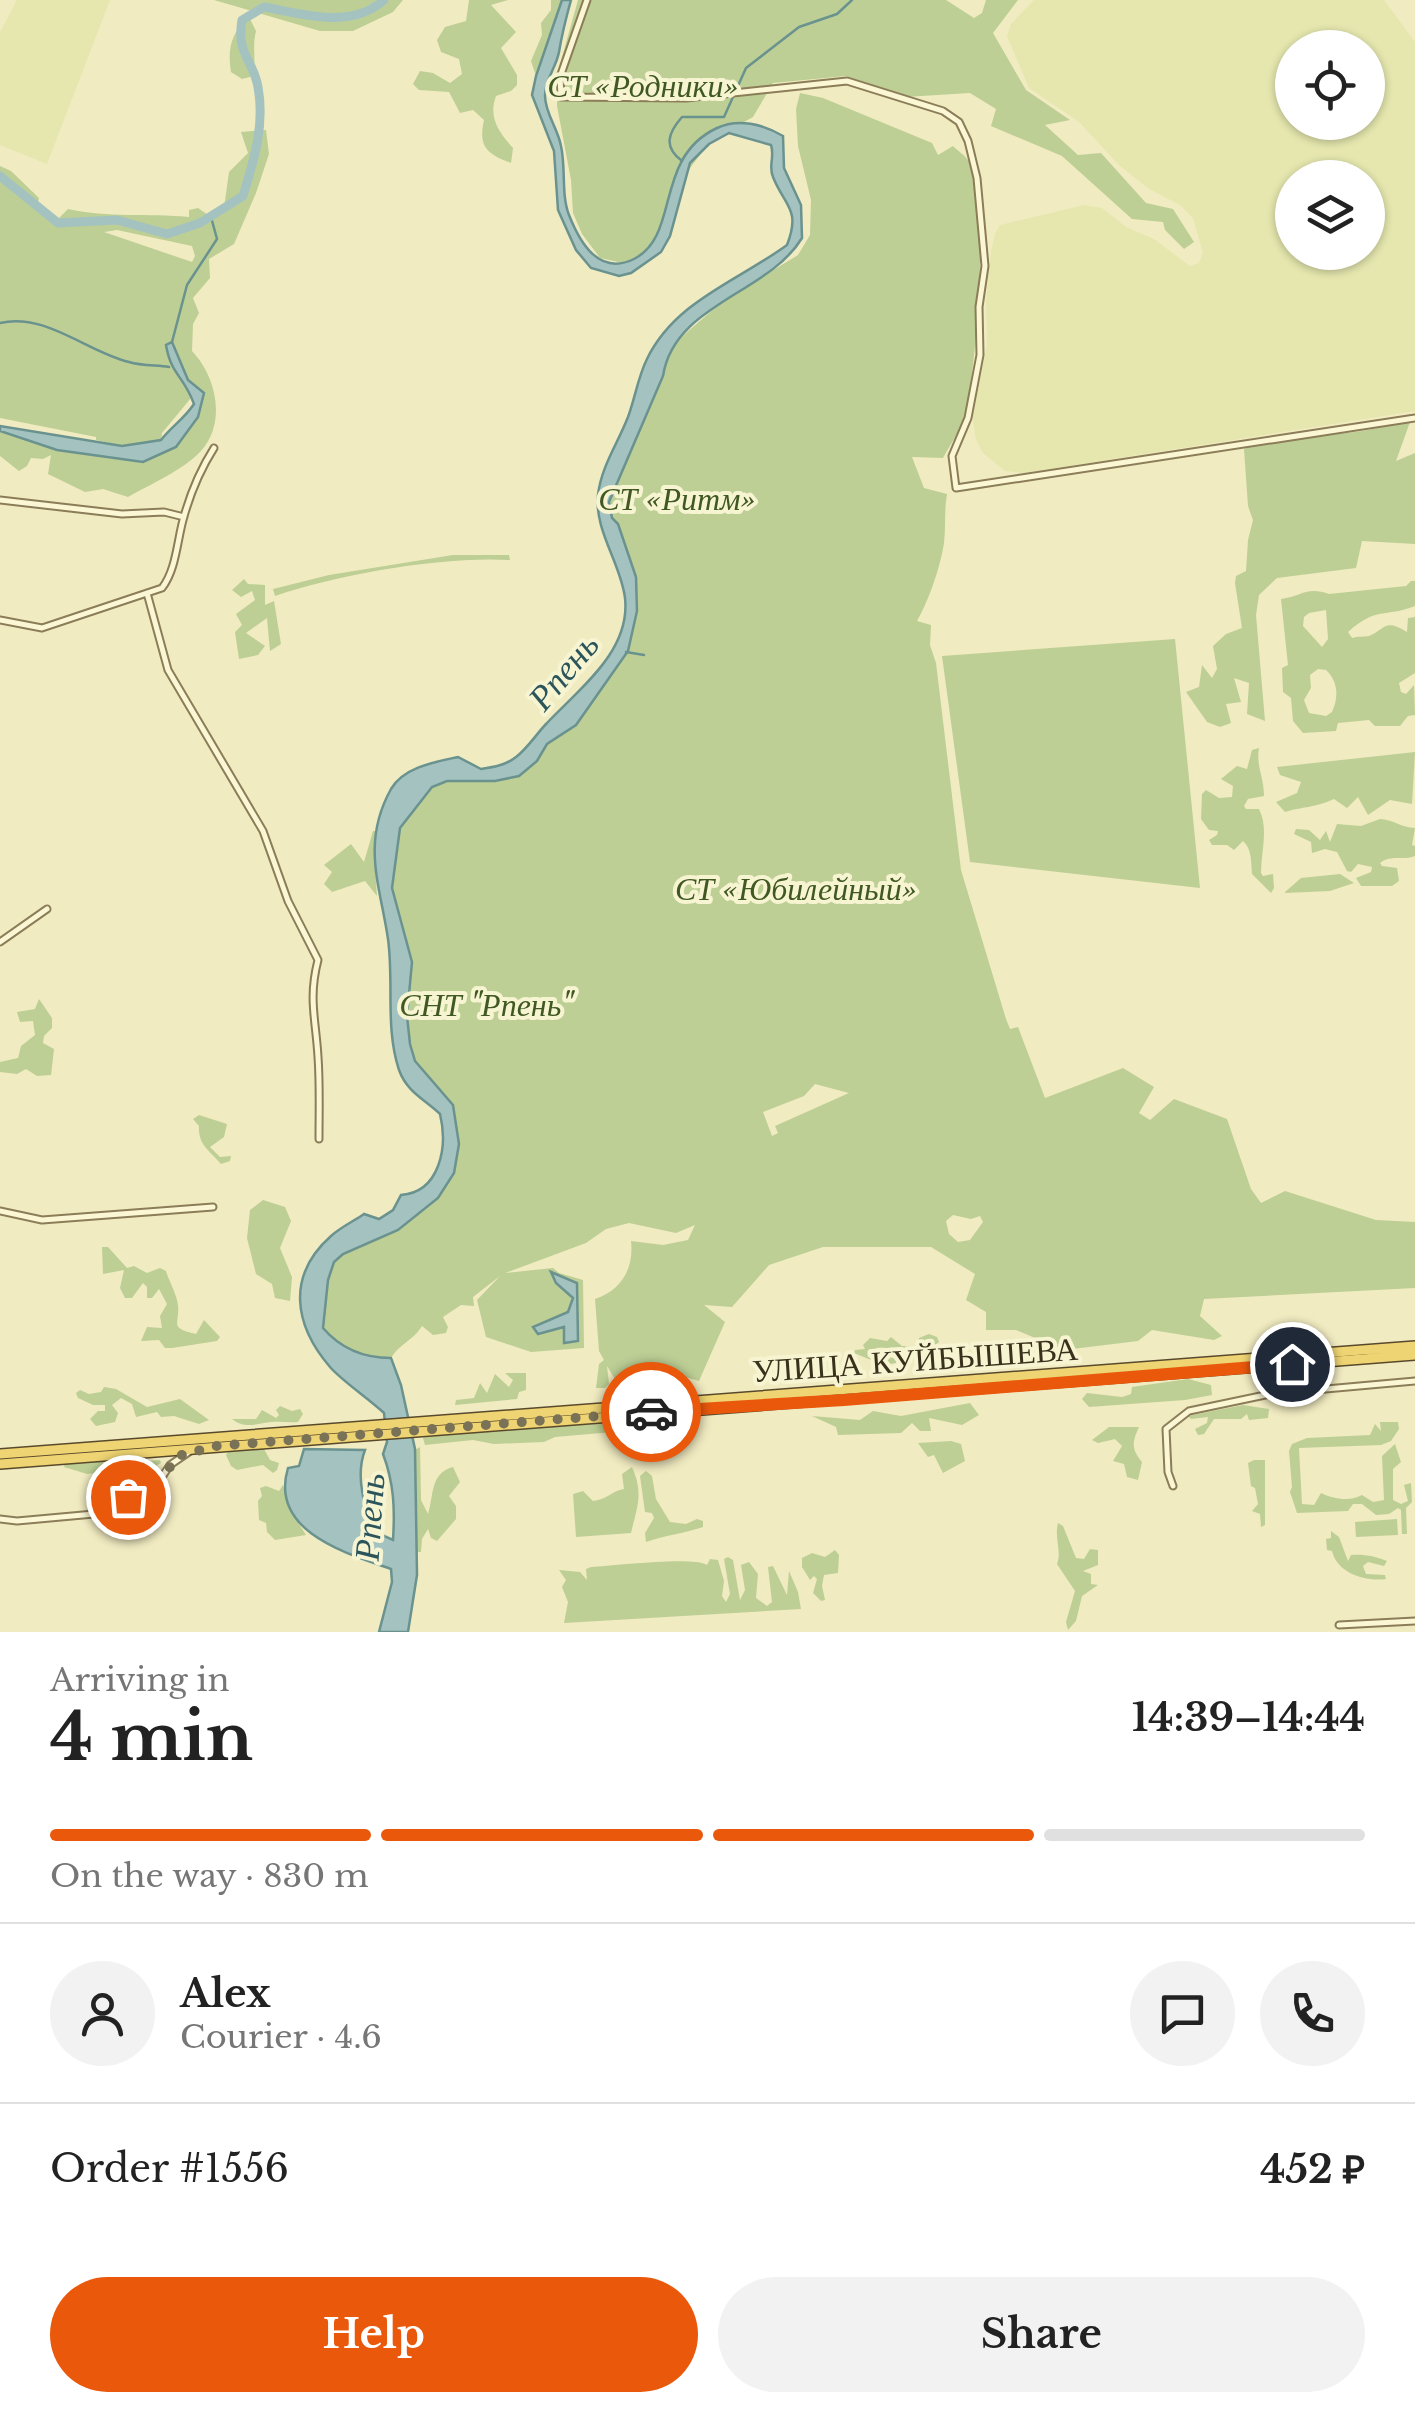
<!DOCTYPE html>
<meta charset="utf-8">
<style>
:root{--surface:#fff;--page:#f2f2f2;--text:#222;--muted:#767676;--line:#e0e0e0;--accent:#ea580c}
body{margin:0;font-family:"Libre Baskerville",serif;background:var(--page);color:var(--text);height:100vh;display:flex;flex-direction:column;font-size:38px;white-space:nowrap}
*{box-sizing:border-box;margin:0}
p{font-size:32px;color:var(--muted)}
.icon{flex:none;width:55px;height:55px;fill:none;stroke:currentColor;stroke-width:2;stroke-linecap:round;stroke-linejoin:round}
.map{position:relative;height:1632px;overflow:hidden}
.details{display:flex;flex-direction:column;background:var(--surface);flex:1}
.details>*{flex:none}
.controls{position:absolute;left:1275px;top:30px;display:grid;gap:20px}
.controls a{display:grid;place-items:center;width:110px;height:110px;border-radius:50%;background:var(--surface);box-shadow:0 2px 8px #0004;font-size:50px}
.pin{position:absolute;display:grid;place-items:center;width:85px;height:85px;color:#fff;margin:-42px;border:5px solid #fff;border-radius:50%;box-shadow:0 2px 10px #0007}
.courier{position:absolute;display:grid;place-items:center;width:100px;height:100px;margin:-50px;border:8px solid #ea580c;border-radius:50%;background:#fff;color:#222;box-shadow:0 2px 12px #0007}
.headline em{font-style:normal;font-weight:800}
.headline div{display:flex;flex-direction:column-reverse}
.headline{display:flex;align-items:center;justify-content:space-between;height:170px;padding:0 50px}
h1{font-size:65px;font-weight:800;line-height:75px}
.bar{display:grid;grid-template-columns:repeat(4,1fr);gap:15px 10px;align-content:center;height:120px;padding:0 50px}
.bar i{height:12px;border-radius:8px;background:var(--line)}
.bar .current{background:var(--accent)}
.bar p{grid-column:span 4}
.line{display:flex;align-items:center;gap:25px;padding:0 50px;border-top:2px solid var(--line)}
.line div{flex:1}
.round{display:grid;place-items:center;flex:none;width:105px;height:105px;border-radius:52px;background:var(--page)}
.cta{display:flex;gap:20px;margin-top:auto;padding:20px 50px}
.cta a{flex:1;height:115px;border-radius:60px;background:var(--accent);color:#fff;font-size:40px;font-weight:800;line-height:115px;text-align:center}
.cta a+a{background:var(--page);color:var(--text)}
.map>svg:first-child{display:block}
.farmland{fill:#e5e7ae;fill-rule:evenodd}
.green{fill:#bdcf95;fill-rule:evenodd}
.water{fill:#a4c3c0;stroke:#6a928f;stroke-width:2.5}
.lines{fill:none;stroke-linecap:round;stroke-linejoin:round}
.stream{stroke:#6a928f;stroke-width:2.5}
.river{stroke:#a4c3c0;stroke-width:9}
.minor-casing{stroke:#8b7d58;stroke-width:9}
.trunk-casing{stroke:#59492c;stroke-width:12}
.minor{stroke:#fbf7d5;stroke-width:5}
.trunk{stroke:#eed472;stroke-width:9}
.done{stroke:#7a7256;stroke-width:10;stroke-dasharray:0 18}
.route{stroke:#ea580c;stroke-width:12}
.labels{text-anchor:middle;dominant-baseline:central;stroke-width:8;stroke-linejoin:round;paint-order:stroke}
.park-label{font-size:32px;font-style:italic;fill:#405822;stroke:#f7f4d2}
.street-label{font-size:32px;fill:#3a311d;stroke:#f7f4d2}
.water-label{font-size:35px;font-style:italic;fill:#2b555b;stroke:#f7f4d2}
</style>
<div class="map">
<svg width="1415" height="1632" viewBox="0 0 1415 1632">
<rect width="100%" height="100%" fill="#f1ebc1"/>
<path class="farmland" d="M17,0H110L47,164L0,145V32Z
M1034,0H1384L1415,42V411L1024,473L1005,471L982,452L975,436L973,416L987,345L986,302L991,252L995,234L1000,225L1084,205L1102,208L1126,227L1154,239L1190,266L1199,263L1203,253L1193,218L1180,205L1149,189L1119,165L1079,122L1029,88L1007,36L1011,24ZM1292,48H1368V122H1292ZM1292,178H1368V252H1292Z"/>
<path class="green" d="M214,0H403L393,12L353,31H320Z
M469,0H508L491,5L516,32L501,48L517,75V85L511,91L496,96C488,118 499,132 513,148L511,163C487,154 478,147 484,120L473,110L460,113L449,92L419,90L413,84L420,71L433,73L450,83L462,74L459,59L441,52L437,40L445,27L466,21Z
M551,0H562L536,76L531,61L542,35L541,23L551,10Z
M578,0H946L974,18L982,13L986,0H1018L993,33L1026,90L1070,120L1045,125L1078,155L1101,153L1146,203L1173,209L1194,242L1184,249L1165,230L1163,222L1132,219L1062,156L991,126L996,109L970,93L905,97L846,76L773,83L753,117L710,141L682,179L665,245L627,264L600,258L582,234L573,213L571,180L557,106V75Z
M248,15L256,31C252,46 256,60 254,76L242,79L231,72C227,46 232,35 248,15Z
M800,93L823,98L932,143L938,155L953,146C958,151 966,156 969,162C990,206 977,369 964,417C960,431 950,445 943,458L912,457L924,488L947,494C944,510 946,527 944,543C940,568 929,600 917,621L931,625L930,645L936,663L961,870L1006,1019L1010,1029L1018,1027L1045,1098L1123,1068L1154,1087L1139,1113L1150,1120L1174,1099L1227,1119L1251,1189L1261,1203L1285,1191L1376,1220L1415,1222V1288L1204,1299L1200,1316L1222,1336L1214,1340L1152,1330L1138,1341L1064,1350L1016,1330H986V1312L966,1300L975,1274L931,1247H823L769,1265L732,1307L704,1305L725,1322L699,1381L675,1374L616,1381L607,1366L609,1384L605,1388H596L599,1364L604,1360L599,1351L595,1299C622,1290 634,1268 631,1241L663,1245L688,1240L695,1225L676,1233L629,1223L606,1229L586,1243L505,1273L553,1268L559,1273L583,1280L584,1348L531,1352L486,1337L477,1300L500,1276L473,1297L474,1306L461,1305L443,1317L448,1327L446,1333L433,1335L422,1326C414,1340 399,1344 391,1358C364,1358 342,1349 323,1329L328,1280L334,1262L343,1254L398,1230L454,1173L458,1145L453,1105L414,1061L410,1044L403,925L392,888L400,827L432,787L447,781H495L537,761L547,744L576,725L621,662L637,611L636,577L612,518L609,502L615,483L654,397L665,360L679,339L723,301L798,255L810,235L811,200L798,146L796,109ZM815,1084L849,1093L775,1126L778,1133L772,1136L763,1112L804,1096ZM953,1215L971,1219L980,1216L983,1222L970,1240L958,1242L949,1234L946,1221Z
M266,130L269,154L256,193L234,244L209,259L210,278L193,298L199,313L193,324L192,351C216,376 227,422 201,451C183,470 151,484 128,497L103,489L85,492L48,474L51,455L43,459L31,458L27,466L19,471L0,456V431L57,450L143,462L198,417L191,384V398L162,433L161,440L122,446L96,440V437L0,418V166L11,171L39,198L36,210L59,218L68,209C108,218 148,213 189,217V210L198,208L211,217L224,208L229,172L248,153L241,132ZM117,230L192,246L195,256L192,262L104,232Z
M1410,422L1396,461L1415,453V544L1362,541L1356,568L1277,578L1259,595L1256,615L1265,721L1247,714L1249,683L1234,678L1241,702L1226,704L1231,723L1220,727L1207,722L1186,692L1199,687L1202,665L1212,678L1217,669L1213,646L1226,634L1242,628L1235,583L1236,576L1246,571L1248,540L1253,520L1248,506L1244,449C1278,434 1318,437 1355,432C1374,430 1388,423 1410,422Z
M453,555H509L510,560C443,556 339,574 275,596L273,589L329,575Z
M244,579L248,584L265,585V605L274,601L281,644L270,651L267,618L246,633L265,646L258,655L239,659L235,632L242,625L236,614L255,600L252,591L241,597L232,590Z
M1411,581H1415V606C1384,618 1377,606 1348,632L1352,638C1358,636 1364,637 1369,636C1386,629 1384,618 1407,632L1408,618L1415,617V673L1399,683L1401,692L1406,694L1414,685L1415,715L1408,716L1400,726H1375L1369,720L1338,723L1336,731L1303,733L1293,721L1291,698L1283,692L1282,668L1288,665L1281,599C1301,597 1306,586 1329,594L1406,586ZM1326,610L1328,639L1322,647L1303,626L1304,617L1309,613ZM1318,669L1326,670C1338,681 1339,697 1332,712L1326,716L1309,713L1304,700L1311,688L1310,675Z
M1175,639L1200,888L970,862L942,656Z
M1259,748C1256,767 1264,777 1264,796L1248,799L1244,806L1246,809H1259C1269,829 1261,852 1261,873L1263,876L1273,874L1274,888L1271,893L1252,874C1251,862 1252,849 1243,841L1234,850L1227,845H1212L1209,840L1217,835L1218,831L1209,830L1201,819L1202,794L1206,790L1219,798L1232,797L1233,786L1221,779L1237,766L1247,769L1252,750Z
M1415,752L1412,804L1390,800L1368,815L1358,797L1347,808L1334,799C1314,808 1305,806 1285,812L1276,802L1297,793L1301,782L1280,775L1277,767Z
M1380,819C1392,819 1402,828 1415,828L1412,845L1415,846V856C1403,861 1391,854 1380,863L1382,866L1397,868L1399,881L1392,886H1361L1356,878L1371,872L1372,867L1358,864L1351,872L1347,871L1337,852L1325,849L1312,853L1311,842L1294,834L1296,829L1309,830L1320,840L1326,831L1330,842L1337,824L1361,826Z
M373,831H376L374,854L377,896L365,881L332,892L324,884L332,872L324,865L351,844L364,862Z
M1340,874L1354,883L1330,891L1284,893L1301,878Z
M39,999L52,1018V1028L44,1036L43,1043L54,1049L51,1075L37,1076L26,1069L17,1074L0,1072V1062L18,1058L21,1046L35,1035L33,1021L20,1022L17,1012L35,1009Z
M199,1115L227,1124L224,1137L210,1147L220,1157L231,1156L230,1161L221,1164C209,1150 198,1145 199,1126L193,1119Z
M263,1200L285,1207L291,1221L280,1248L292,1277L290,1301L275,1298L272,1284L256,1274L247,1238L250,1210Z
M102,1247H108L127,1268L134,1266L147,1273L160,1268L166,1271C169,1281 177,1295 178,1305C180,1324 168,1328 196,1334L204,1320L220,1337L217,1341L172,1348H165L159,1340L141,1341L147,1327L162,1328L160,1316L167,1304L159,1289L152,1298H147V1287L143,1283L132,1298H125L120,1288L124,1270L103,1274Z
M929,1334L937,1337L939,1342L931,1348L934,1357C922,1354 910,1357 900,1354C889,1350 888,1346 876,1348L875,1353L896,1359V1363L883,1365L854,1353L855,1350L865,1349L863,1345L870,1338L887,1341L891,1337L902,1346L916,1347L919,1338Z
M505,1373H526V1390L519,1392L517,1399L455,1405L456,1400L474,1398L480,1383L487,1393L495,1374L509,1387L513,1380Z
M1188,1379L1211,1385L1212,1395L1185,1400L1089,1407L1082,1399L1087,1393L1122,1397L1131,1394L1132,1387Z
M104,1387L116,1389L147,1407L180,1399L209,1420L199,1424L174,1416L161,1417L157,1412L136,1417L132,1404L121,1398L112,1405L118,1413L115,1422L96,1426L90,1419L98,1411H105V1405H93L78,1398L76,1393L80,1390L89,1394L101,1392Z
M970,1403L979,1415L962,1425L929,1418L931,1431H920L912,1423L901,1433L838,1435L836,1427L812,1416L860,1420L873,1411L901,1416Z
M1243,1405L1269,1409L1268,1418L1249,1420L1247,1414L1241,1419H1214L1204,1434L1198,1435L1195,1429L1207,1423L1208,1417L1191,1419L1188,1416Z
M280,1406L292,1411L300,1409L303,1414L298,1422C289,1423 281,1421 272,1422C257,1423 246,1430 232,1419H256L262,1410L276,1418L279,1415L276,1410Z
M615,1422H625L628,1427L625,1438L618,1437L613,1432L555,1437L544,1442L494,1444L473,1440L425,1445L423,1438L429,1434Z
M1380,1422H1398L1399,1429L1391,1441L1381,1445L1299,1448L1302,1504L1314,1505L1321,1493C1333,1499 1350,1502 1362,1495L1373,1502L1384,1500L1382,1456L1395,1444L1401,1462L1393,1469V1500L1401,1504L1408,1501L1404,1485L1411,1483L1412,1502L1406,1508L1407,1534H1402L1401,1510L1398,1508L1389,1514L1376,1515L1362,1504H1353L1348,1511L1297,1513L1290,1492L1292,1487L1289,1451L1292,1444L1307,1438L1370,1435L1375,1424L1381,1431Z
M1109,1427H1139C1132,1442 1131,1449 1142,1462L1138,1480L1127,1477L1124,1464L1113,1461L1122,1446L1115,1439L1098,1443L1092,1440Z
M951,1441L961,1444L965,1461L943,1473L934,1455L928,1457L918,1443Z
M420,1447L421,1500L428,1514C434,1495 430,1473 453,1467L460,1482L449,1496L456,1506V1519L437,1541L431,1538L428,1529L422,1539L421,1552H417L415,1450Z
M264,1449L270,1460L279,1463L277,1470L273,1473L263,1465L237,1470L231,1466L226,1455L229,1451Z
M99,1460L106,1464L160,1460L161,1463L152,1468L87,1474L64,1467L65,1463Z
M1254,1460H1265V1525L1261,1527L1260,1514L1252,1511L1258,1504L1255,1488L1251,1486L1248,1463Z
M632,1467C644,1494 637,1507 631,1533L576,1537L573,1494L583,1491L593,1501C609,1499 611,1491 624,1489L622,1474Z
M646,1471L652,1476L656,1499L670,1522L686,1524L697,1519L703,1521V1527C683,1534 665,1535 646,1542L645,1533L654,1518L652,1513L645,1512L640,1476Z
M283,1485L289,1508L306,1535L275,1540L267,1532L266,1523L259,1520L258,1501L262,1496L260,1488L266,1486L279,1491Z
M1397,1519L1398,1535L1356,1537L1355,1522Z
M1058,1523L1063,1526L1076,1558L1084,1559L1090,1549L1098,1550V1565L1083,1571L1091,1574V1584L1098,1585L1082,1596L1076,1621L1068,1630L1066,1622L1075,1591L1057,1564C1062,1551 1054,1538 1058,1523Z
M1331,1531L1339,1537L1348,1561L1351,1555C1365,1554 1374,1556 1387,1561L1384,1566L1368,1562L1363,1566L1366,1574L1385,1575L1386,1579C1365,1582 1337,1573 1332,1551L1327,1550L1326,1539L1331,1538Z
M835,1550L839,1555L838,1573L824,1575L822,1586L825,1600L821,1601L813,1593L817,1579L814,1576L810,1580L802,1567V1558L812,1553L825,1557Z
M728,1557L733,1560L740,1600L745,1590L741,1565L749,1562L758,1574L756,1598L767,1606L772,1602L768,1567L773,1566L787,1595L789,1571L798,1592L801,1609L564,1623L568,1602L562,1587L566,1580L559,1570L580,1572L587,1580L586,1569L591,1567C614,1566 693,1556 707,1565L710,1559L718,1560L724,1581L722,1596L726,1602L730,1594L724,1559Z"/>
<path class="water" d="M562,0H571C566,18 562,34 559,52C556,68 545,79 545,96C545,113 558,129 561,146C566,168 561,195 569,215C580,243 599,276 634,259C681,235 653,158 717,128C738,118 763,124 783,136L784,168L801,205L802,238C768,294 674,304 663,376L609,502L612,518L618,524L636,577L637,611L628,651L576,725L547,744L537,761L519,776L495,781H447L432,787L400,828L392,888L412,962L407,1016L410,1044L415,1061L453,1105L459,1144L454,1173L438,1198L398,1230L343,1254L334,1262L328,1280L323,1328C341,1349 364,1358 391,1358L401,1385L415,1449L417,1575L408,1632H379L392,1582L391,1569C345,1553 269,1531 288,1468L299,1466L304,1449L365,1450C355,1476 364,1506 375,1532L393,1540C395,1509 394,1483 383,1454L387,1442L384,1413C369,1399 341,1380 330,1367C294,1325 286,1276 331,1236C341,1227 354,1221 364,1214L379,1219L393,1210L401,1195C440,1192 448,1147 440,1114C424,1099 407,1092 399,1070C385,1028 394,982 388,939C380,885 361,843 391,789C404,767 435,762 458,757L481,769C494,767 506,765 516,757C528,748 537,733 547,723C579,689 631,651 625,598C621,564 594,530 598,495C601,467 618,443 628,417C635,398 638,377 647,359C675,301 738,281 787,245C801,209 785,207 773,177C768,166 775,157 771,145L729,133L709,144L690,163L670,236L661,252L631,273L619,276L591,268L576,250L558,210L554,151L532,95L536,76Z
M172,342L188,380L204,393L198,417L176,447L143,462L57,450L0,431V426L122,446L161,440C172,426 184,419 194,404C184,376 171,375 166,345Z
M551,1272L577,1283L578,1341L564,1343V1327L538,1334L533,1327L568,1312L573,1298L556,1283Z"/>
<g class="lines">
<path class="stream" d="M682,161C663,147 668,133 682,117H724L746,68L799,27L837,14L852,0
M0,323C45,312 87,352 129,362C142,366 157,365 169,367
M172,342L187,285L217,239L211,217
M626,652L644,655"/>
<path class="river" d="M0,176L58,223L117,220L167,234L200,223L243,196C254,160 265,125 258,87C253,59 236,54 242,20L264,7C303,14 351,30 384,0"/>
<g class="minor-casing">
<path id="minor" d="M587,0L560,77L561,97L686,98L847,81L943,111L959,122L968,141L977,178L985,266L979,307L980,355L968,418L952,456L956,488L1415,418
M0,500L122,514L164,512L184,517
M147,593L168,670L263,831L288,901L318,960C308,999 316,1020 318,1057C320,1084 319,1112 319,1139
M0,620L42,628L162,588C176,570 177,542 183,520C190,494 200,470 214,448
M0,942L47,909
M0,1211L42,1220L213,1207
M1173,1486L1168,1472L1166,1429L1189,1411L1270,1394L1415,1381
M0,1519L17,1521L105,1513L128,1497L154,1489L170,1465L189,1452
M1339,1625L1415,1621"/>
</g>
<g class="trunk-casing">
<path id="trunk" d="M0,1454L1415,1346
M0,1464L1415,1355"/>
</g>
<use href="#minor" class="minor"/>
<use href="#trunk" class="trunk"/>
</g>
<g class="lines">
<path class="done" d="M128,1497L154,1489L178,1456L216,1446L651,1412"/>
<path class="route" d="M651,1412L844,1400L1292,1364"/>
</g>
<g class="labels">
<g class="park-label">
<text x="643" y="86">СТ «Родники»</text>
<text x="677" y="499">СТ «Ритм»</text>
<text x="796" y="889">СТ «Юбилейный»</text>
<text x="486" y="1005">СНТ "Рпень"</text>
</g>
<g class="street-label">
<text transform="translate(915 1360) rotate(-4)">УЛИЦА КУЙБЫШЕВА</text>
</g>
<g class="water-label">
<text transform="translate(563 671) rotate(-50)">Рпень</text>
<text transform="translate(369 1517) rotate(-86)">Рпень</text>
</g>
</g>
</svg>
<div class="controls">
<a><svg class="icon" aria-label="locate" viewBox="0 0 24 24"><circle cx="12" cy="12" r="6"/><path d="M12 2v4M12 18v4M2 12h4M18 12h4"/></svg></a>
<a><svg class="icon" aria-label="layers" viewBox="0 0 24 24"><path d="M12 4l9 5-9 5-9-5zM3 14l9 5 9-5"/></svg></a>
</div>
<div class="pin" style="left:128px;top:1497px;background:#ea580c"><svg class="icon" aria-label="bag" viewBox="0 0 24 24"><path d="M5 8h14l-1 12H6zM9 8a3 3 0 0 1 6 0"/></svg></div>
<div class="pin" style="left:1292px;top:1364px;background:#1f2937"><svg class="icon" aria-label="home" viewBox="0 0 24 24"><path d="M3 11l9-7 9 7M6 9v11h12V9"/></svg></div>
<div class="courier" style="left:651px;top:1412px"><svg class="icon" aria-label="car" viewBox="0 0 24 24"><path d="M5 17H2v-5l4-1 3-4h7l3 4 3 1v5h-3M9 17h6M6 11h13"/><circle cx="7" cy="17" r="2"/><circle cx="17" cy="17" r="2"/></svg></div>
</div>
<section class="details">
<div class="headline"><div><h1>4 min</h1><p>Arriving in</p></div><em>14:39–14:44</em></div>
<div class="bar"><i class="current"></i><i class="current"></i><i class="current"></i><i></i><p>On the way · 830 m</p></div>
<div class="line" style="height:180px"><a class="round"><svg class="icon" aria-label="person" viewBox="0 0 24 24"><circle cx="12" cy="8" r="4"/><path d="M4 21q1-7 8-7t8 7"/></svg></a><div><b>Alex</b><p>Courier · 4.6</p></div><a class="round"><svg class="icon" aria-label="chat" viewBox="0 0 24 24"><path d="M4 5h16v11H9l-5 4z"/></svg></a><a class="round"><svg class="icon" aria-label="phone" viewBox="0 0 24 24"><path d="M5 4h4l2 5-3 2q2 4 5 5l2-3 5 2v4C11 20 4 13 5 4z"/></svg></a></div>
<div class="line" style="height:130px"><div>Order #1556</div><b>452 ₽</b></div>
<div class="cta"><a>Help</a><a>Share</a></div>
</section>
